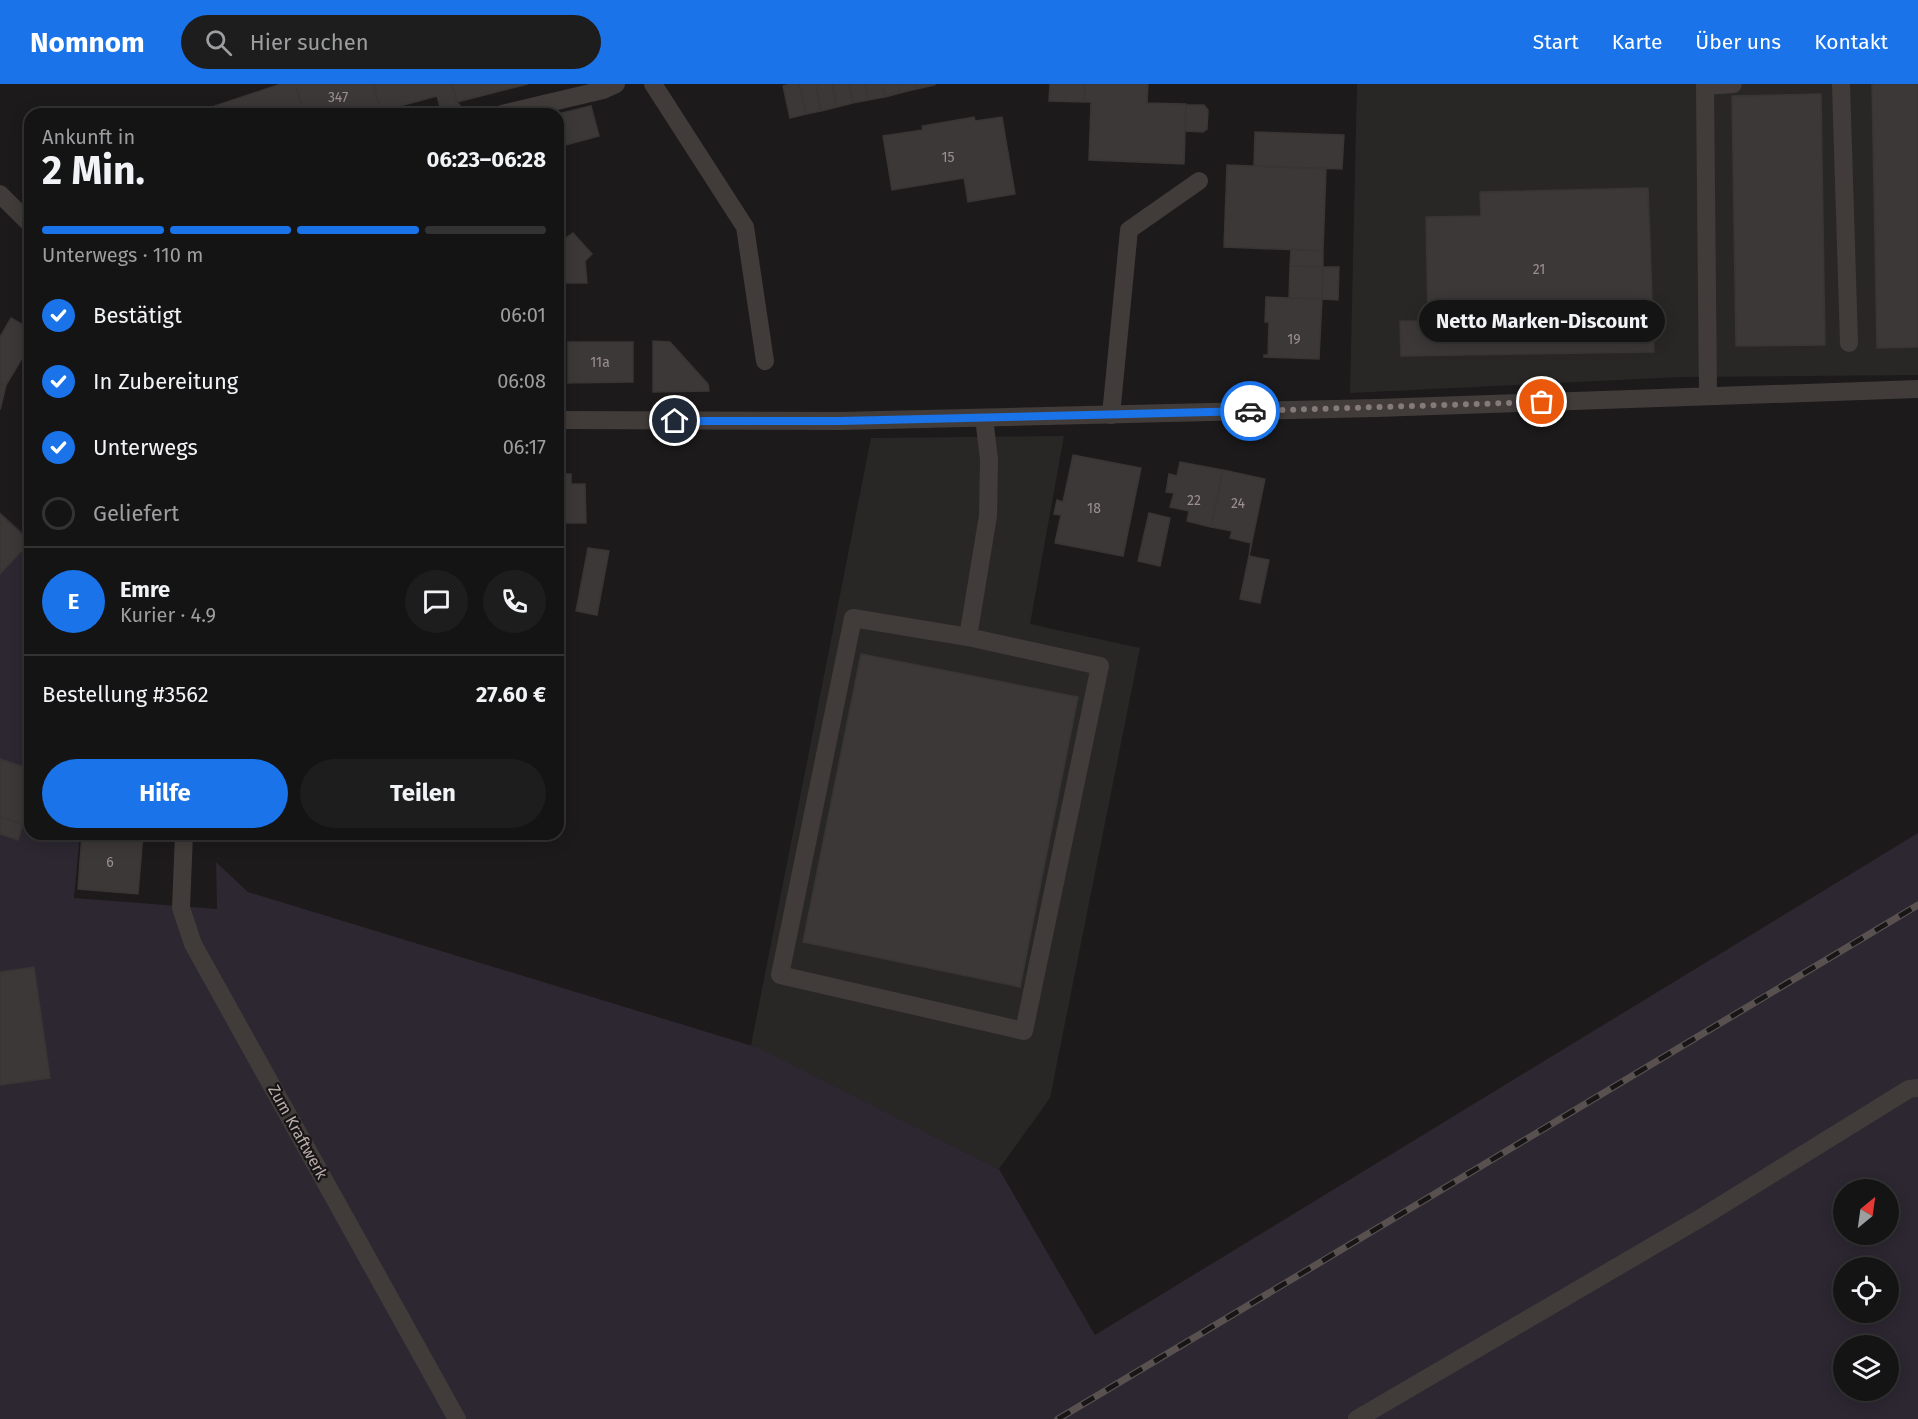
<!DOCTYPE html>
<html lang="de">
<meta charset="utf-8">
<style>
:root{--surface:#151414;--page:#1e1d1d;--text:#f1f3f6;--muted:#9d9ea0;--line:#343334;--accent:#1a73e8}
body{margin:0;font-family:"Fira Sans",sans-serif;background:var(--page);color:var(--text);height:100vh;display:flex;flex-direction:column;font-size:22px;white-space:nowrap}
*{box-sizing:border-box;margin:0}
p{font-size:20px;color:var(--muted)}
.icon{flex:none;width:33px;height:33px;fill:none;stroke:currentColor;stroke-width:2;stroke-linecap:round;stroke-linejoin:round}
.map{position:relative;flex:1;overflow:hidden}
.side{position:absolute;left:24px;top:24px;width:540px;height:732px;display:flex;flex-direction:column;background:var(--surface);border-radius:18px;box-shadow:0 3px 15px #0003,0 0 0 2px var(--line)}
.side>*{flex:none}
.needle{width:39px;rotate:29deg}
.fabs{position:absolute;left:1833px;top:1095px;display:grid;gap:12px}
.fabs a{display:grid;place-items:center;width:66px;height:66px;border-radius:50%;background:var(--surface);box-shadow:0 3px 15px #0003,0 0 0 2px var(--line);font-size:30px}
.pin{position:absolute;display:grid;place-items:center;width:51px;height:51px;color:#fff;margin:-26px;border:3px solid #fff;border-radius:50%;box-shadow:0 2px 6px #0007}
.courier{position:absolute;display:grid;place-items:center;width:60px;height:60px;margin:-30px;border:4px solid #1a73e8;border-radius:50%;background:#fff;color:#222;box-shadow:0 2px 8px #0007}
.bubble{position:absolute;height:42px;border-radius:21px;background:var(--surface);box-shadow:0 3px 15px #0003,0 0 0 2px var(--line);font-size:20px;font-weight:700;line-height:42px;text-align:center}
.head em{font-style:normal;font-weight:700}
.head div{display:flex;flex-direction:column-reverse}
.head{display:flex;align-items:center;justify-content:space-between;height:102px;padding:0 18px}
h1{font-size:39px;font-weight:700;line-height:45px}
.bar{display:grid;grid-template-columns:repeat(4,1fr);gap:9px 6px;align-content:center;height:72px;padding:0 18px}
.bar i{height:8px;border-radius:4px;background:var(--line)}
.bar .selected{background:var(--accent)}
.bar p{grid-column:span 4}
.line{display:flex;align-items:center;gap:15px;padding:0 18px;border-top:2px solid var(--line)}
.line div{flex:1}
.round{display:grid;place-items:center;flex:none;width:63px;height:63px;border-radius:32px;background:var(--page)}
ol{padding:0 18px;list-style:none}
li{display:flex;align-items:center;gap:18px;height:66px}
li p{margin-inline-start:auto}
li .icon{padding:6px;border-radius:50%;background:var(--accent);color:#fff;stroke-width:4}
li:last-child{color:var(--muted)}
li i{width:33px;height:33px;border:3px solid var(--line);border-radius:50%}
.action{display:flex;gap:12px;margin-top:auto;padding:12px 18px}
.action a{flex:1;height:69px;border-radius:36px;background:var(--accent);color:#fff;font-size:24px;font-weight:700;line-height:69px;text-align:center}
.action a+a{background:var(--page);color:var(--text)}
header{display:flex;align-items:center;gap:36px;box-sizing:border-box;height:84px;padding:0 30px;background:var(--accent);color:#fff}
header strong{font-size:28px}
nav{display:flex;gap:33px;margin-inline-start:auto;font-size:21px}
.search{width:420px;height:54px;background:var(--page);display:flex;align-items:center;gap:15px;box-sizing:border-box;padding:0 21px;border-radius:33px;color:var(--muted);font-size:22px}
.map>svg:first-child{display:block}
.built{fill:#292726}
.green{fill:#2c2731;fill-rule:evenodd}
.building{fill:#3b3837;stroke:#383534;stroke-width:1.5}
.lines{fill:none;stroke-linecap:round;stroke-linejoin:round}
.lane{stroke:#413c3a;stroke-width:18}
.street{stroke:#413c3a;stroke-width:18}
.rail-casing{stroke:#58514f;stroke-width:7}
.rail{stroke:#171515;stroke-width:4.5;stroke-dasharray:14;stroke-linecap:butt}
.done{stroke:#847a79;stroke-width:6;stroke-dasharray:0 10.8}
.route{stroke:#1a73e8;stroke-width:8}
.labels{text-anchor:middle;dominant-baseline:central;stroke-width:4.5;stroke-linejoin:round;paint-order:stroke}
.number-label{font-size:14px;fill:#9c908f}
.street-label{font-size:16px;fill:#bcadac;stroke:#171515}
</style>
<header>
<strong>Nomnom</strong>
<div class="search"><svg class="icon" aria-label="search" viewBox="0 0 24 24"><circle cx="10" cy="10" r="6"/><path d="M15 15l6 6"/></svg>Hier suchen</div>
<nav><a>Start</a><a>Karte</a><a>Über uns</a><a>Kontakt</a></nav>
</header>
<div class="map">
<svg width="1918" height="1335" viewBox="0 0 1918 1335">
<rect width="100%" height="100%" fill="#1c1a1a"/>
<path class="built" d="M1357,0H1918V291L1681,293L1350,309Z
M1064,352L1030,540L1140,564L1050,1014L999,1085L751,961L871,354Z"/>
<path class="green" d="M0,428L30,455V750H80L74,814L217,825L216,778L248,808L756,963L999,1085L1095,1251L1918,749V1335H0ZM1844,1106H1888V1150H1844ZM1844,1184H1888V1228H1844ZM1844,1262H1888V1306H1844Z"/>
<path class="building" d="M281,0H295L305,30H218L215,22Z
M295,0H373L381,27L370,30H305Z
M373,0H452L457,18L467,30H442L437,12L381,27Z
M452,0H528L457,18Z
M790,0H799L806,30L790,34L783,2Z
M799,0H816L821,27L806,30Z
M816,0H832L837,23L821,27Z
M832,0H849L853,19L837,23Z
M849,0H865L869,16L853,19Z
M865,0H882L885,13L869,16Z
M882,0H898L900,9L885,13Z
M898,0H915L916,5L900,9Z
M915,0H935V1L916,5Z
M1050,0H1085L1084,18L1049,17Z
M1085,0H1148L1147,19L1186,20L1184,80L1089,76L1091,18H1084Z
M1872,0H1918V263L1877,264Z
M1821,10L1825,261L1736,262L1732,12Z
M1186,21H1204L1208,26L1207,45L1203,48L1185,47Z
M591,22L599,52L558,63V30Z
M974,33L975,37L1002,33L1015,110L968,118L964,94L892,106L883,52L923,46L922,42Z
M1255,48L1344,51L1342,85L1254,82Z
M1227,81L1326,85L1323,167L1224,163Z
M1648,104L1654,268L1401,272L1400,237H1428L1426,133L1481,132L1480,108Z
M573,149L592,170L585,177L587,199H564L563,156Z
M1291,165L1323,167V183L1290,182Z
M1290,182L1323,183L1322,215L1289,214Z
M1323,183H1339L1338,216L1322,215Z
M1266,213L1322,215L1319,275L1264,273V271H1268L1269,238H1265Z
M11,234L30,245V261L6,301L0,299V253Z
M653,257L670,258L708,300L709,307L653,308Z
M568,258H633V298L568,299Z
M0,299L6,301L0,326Z
M1073,371L1141,384L1123,472L1055,459L1061,431L1054,430L1057,416L1063,418Z
M1180,378L1223,386L1211,443L1187,437L1189,427L1170,423L1174,409L1166,408L1169,390L1177,392Z
M1223,386L1265,395L1249,472L1251,459L1230,454L1232,447L1211,443Z
M561,390H571V400H585L586,439H558V400H561Z
M1149,429L1170,434L1160,482L1138,477Z
M0,430L30,458L0,490Z
M588,464L609,467L597,531L576,527Z
M1249,472L1269,476L1260,519L1240,515Z
M861,570L1078,613L1020,903L803,858Z
M0,675L30,685V720L23,740L0,733Z
M0,733L23,740L18,756L0,750Z
M82,750H143L138,810L78,805Z
M34,883L50,994L0,1001V888Z"/>
<g class="lines">
<path class="lane" d="M653,0L745,143L765,277
M1841,0L1849,259
M502,30L603,6L616,0
M1708,312L1705,2L1733,0
M1377,324L1918,305
M1111,331L1129,146L1199,97
M968,553L1100,582L1024,947L780,891L853,534L968,553L988,432L989,375L984,334
M1357,1335L1704,1132L1909,1005L1918,1004"/>
<path class="street" d="M0,110L30,140
M558,336L840,337L1377,324
M184,750L181,824L193,860L457,1335"/>
<g class="rail-casing">
<path id="rail" d="M1058,1335L1918,821"/>
</g>
<use href="#rail" class="rail"/>
</g>
<g class="lines">
<path class="done" d="M1250,327L1542,318"/>
<path class="route" d="M675,337H840L1250,327"/>
</g>
<g class="labels">
<g class="number-label">
<text x="338" y="13">347</text>
<text x="948" y="73">15</text>
<text x="1539" y="185">21</text>
<text x="1294" y="255">19</text>
<text x="600" y="278">11a</text>
<text x="1194" y="416">22</text>
<text x="1238" y="419">24</text>
<text x="1094" y="424">18</text>
<text x="110" y="778">6</text>
</g>
<g class="street-label">
<text transform="translate(298 1048) rotate(61)">Zum Kraftwerk</text>
</g>
</g>
</svg>
<div class="fabs">
<a><svg class="needle" viewBox="-14 -14 28 28"><path d="M0-13l5 13h-10z" fill="#e53935"/><path d="M0 13l5-13h-10z" fill="#9d9ea0"/></svg></a>
<a><svg class="icon" aria-label="locate" viewBox="0 0 24 24"><circle cx="12" cy="12" r="6"/><path d="M12 2v4M12 18v4M2 12h4M18 12h4"/></svg></a>
<a><svg class="icon" aria-label="layers" viewBox="0 0 24 24"><path d="M12 4l9 5-9 5-9-5zM3 14l9 5 9-5"/></svg></a>
</div>
<div class="pin" style="left:1542px;top:318px;background:#ea580c"><svg class="icon" aria-label="bag" viewBox="0 0 24 24"><path d="M5 8h14l-1 12H6zM9 8a3 3 0 0 1 6 0"/></svg></div>
<div class="pin" style="left:675px;top:337px;background:#1f2937"><svg class="icon" aria-label="home" viewBox="0 0 24 24"><path d="M3 11l9-7 9 7M6 9v11h12V9"/></svg></div>
<div class="courier" style="left:1250px;top:327px"><svg class="icon" aria-label="car" viewBox="0 0 24 24"><path d="M5 17H2v-5l4-1 3-4h7l3 4 3 1v5h-3M9 17h6M6 11h13"/><circle cx="7" cy="17" r="2"/><circle cx="17" cy="17" r="2"/></svg></div>
<div class="bubble" style="left:1419px;top:216px;width:246px">Netto Marken-Discount</div>
<section class="side">
<div class="head"><div><h1>2 Min.</h1><p>Ankunft in</p></div><em>06:23–06:28</em></div>
<div class="bar"><i class="selected"></i><i class="selected"></i><i class="selected"></i><i></i><p>Unterwegs · 110 m</p></div>
<ol>
<li><svg class="icon" aria-label="check" viewBox="0 0 24 24"><path d="M5 12l5 5 9-10"/></svg>Bestätigt<p>06:01</p></li>
<li><svg class="icon" aria-label="check" viewBox="0 0 24 24"><path d="M5 12l5 5 9-10"/></svg>In Zubereitung<p>06:08</p></li>
<li><svg class="icon" aria-label="check" viewBox="0 0 24 24"><path d="M5 12l5 5 9-10"/></svg>Unterwegs<p>06:17</p></li>
<li><i></i>Geliefert</li>
</ol>
<div class="line" style="height:108px"><b class="round" style="background:var(--accent);color:#fff">E</b><div><b>Emre</b><p>Kurier · 4.9</p></div><a class="round"><svg class="icon" aria-label="chat" viewBox="0 0 24 24"><path d="M4 5h16v11H9l-5 4z"/></svg></a><a class="round"><svg class="icon" aria-label="phone" viewBox="0 0 24 24"><path d="M5 4h4l2 5-3 2q2 4 5 5l2-3 5 2v4C11 20 4 13 5 4z"/></svg></a></div>
<div class="line" style="height:78px"><div>Bestellung #3562</div><b>27.60 €</b></div>
<div class="action"><a>Hilfe</a><a>Teilen</a></div>
</section>
</div>
